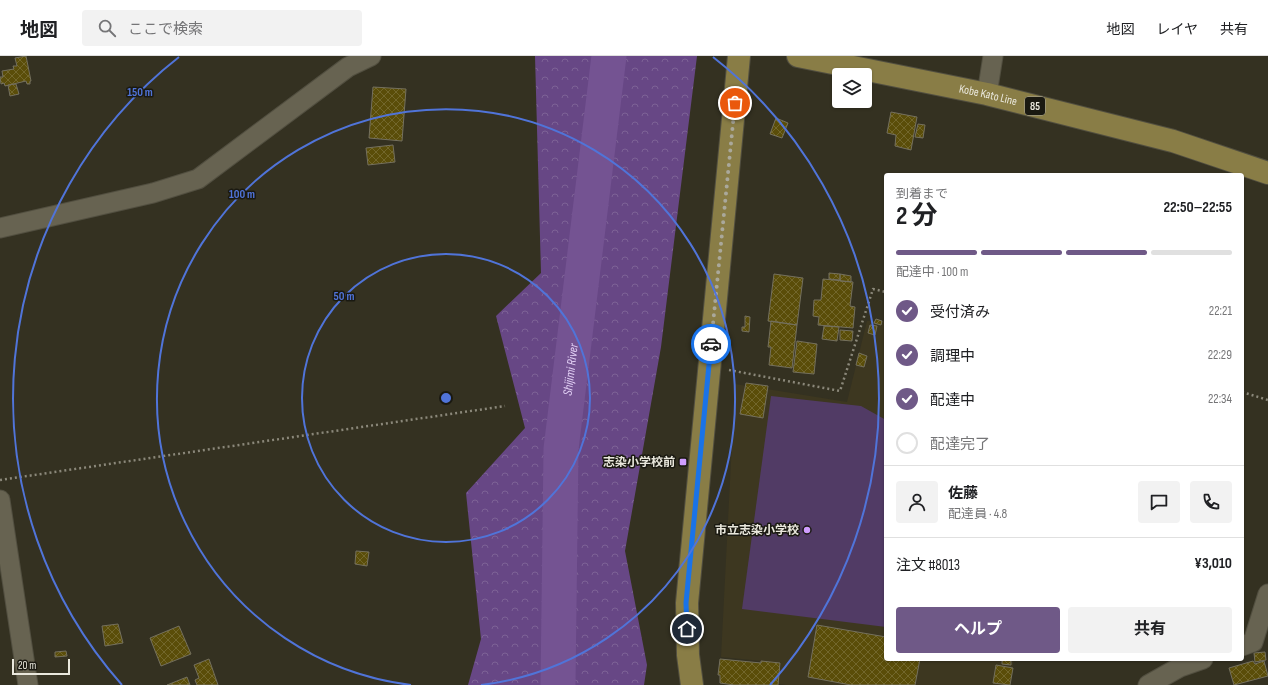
<!DOCTYPE html>
<html lang="ja">
<meta charset="utf-8">
<style>
:root{--surface:#fff;--page:#f2f2f2;--text:#202124;--muted:#757577;--line:#e0e0e0;--accent:#6f5987}
body{margin:0;font-family:"Sofia Sans Condensed","Noto Sans JP",sans-serif;background:var(--page);color:var(--text);height:100vh;display:flex;flex-direction:column;font-size:15px;white-space:nowrap}
*{box-sizing:border-box;margin:0}
p{font-size:13px;color:var(--muted)}
.icon{flex:none;width:22px;height:22px;fill:none;stroke:currentColor;stroke-width:2;stroke-linecap:round;stroke-linejoin:round}
.map{position:relative;flex:1;overflow:hidden}
.sheet{position:absolute;left:884px;top:117px;width:360px;height:488px;display:flex;flex-direction:column;background:var(--surface);border-radius:4px;box-shadow:0 1px 3px #0004}
.sheet>*{flex:none}
.tools{position:absolute;left:832px;top:12px;display:grid;gap:8px}
.tools a{display:grid;place-items:center;width:40px;height:40px;border-radius:4px;background:var(--surface);box-shadow:0 1px 3px #0004;font-size:20px}
.scale{position:absolute;left:12px;bottom:10px;width:58px;box-sizing:border-box;padding-left:4px;border:2px solid #eae8dd;border-top:0;font-size:11px;line-height:14px;white-space:nowrap;color:#eae8dd;-webkit-text-stroke:3px #1a1911;paint-order:stroke}
.pin{position:absolute;display:grid;place-items:center;width:34px;height:34px;color:#fff;margin:-17px;border:2px solid #fff;border-radius:50%;box-shadow:0 1px 4px #0007}
.courier{position:absolute;display:grid;place-items:center;width:40px;height:40px;margin:-20px;border:3px solid #1a73e8;border-radius:50%;background:#fff;color:#222;box-shadow:0 1px 5px #0007}
.head em{font-style:normal;font-weight:700}
.head div{display:flex;flex-direction:column-reverse}
.head{display:flex;align-items:center;justify-content:space-between;height:68px;padding:0 12px}
h1{font-size:26px;font-weight:700;line-height:30px}
.bar{display:grid;grid-template-columns:repeat(4,1fr);gap:6px 4px;align-content:center;height:48px;padding:0 12px}
.bar i{height:5px;border-radius:3px;background:var(--line)}
.bar .on{background:var(--accent)}
.bar p{grid-column:span 4}
.line{display:flex;align-items:center;gap:10px;padding:0 12px;border-top:1px solid var(--line)}
.line div{flex:1}
.round{display:grid;place-items:center;flex:none;width:42px;height:42px;border-radius:4px;background:var(--page)}
ol{padding:0 12px;list-style:none}
li{display:flex;align-items:center;gap:12px;height:44px}
li p{margin-inline-start:auto}
li .icon{padding:4px;border-radius:50%;background:var(--accent);color:#fff;stroke-width:4}
li:last-child{color:var(--muted)}
li i{width:22px;height:22px;border:2px solid var(--line);border-radius:50%}
.action{display:flex;gap:8px;margin-top:auto;padding:8px 12px}
.action a{flex:1;height:46px;border-radius:4px;background:var(--accent);color:#fff;font-size:16px;font-weight:700;line-height:46px;text-align:center}
.action a+a{background:var(--page);color:var(--text)}
header{display:flex;align-items:center;gap:24px;box-sizing:border-box;height:56px;padding:0 20px;background:var(--surface);border-bottom:1px solid var(--line)}
header strong{font-size:19px}
nav{display:flex;gap:22px;margin-inline-start:auto;font-size:14px}
.search{width:280px;height:36px;background:var(--page);display:flex;align-items:center;gap:10px;box-sizing:border-box;padding:0 14px;border-radius:4px;color:var(--muted);font-size:15px}
.map>svg:first-child{display:block}
.built{fill:#3d3720}
.forest{fill:url(#forest-crowns)}
.pitch{fill:#513b65}
.lines{fill:none;stroke-linecap:round;stroke-linejoin:round}
.river{stroke:#745392;stroke-width:35}
.building{fill:url(#building-cross-hatch);stroke:#74705e}
.minor-casing{stroke:#524f40;stroke-width:21}
.primary-casing{stroke:#524f40;stroke-width:24}
.path{stroke:#8b887a;stroke-width:2.5;stroke-dasharray:2 3;stroke-linecap:butt}
.minor{stroke:#676351;stroke-width:19}
.primary{stroke:#897d46;stroke-width:22}
.done{stroke:#aaa89b;stroke-width:4;stroke-dasharray:0 7.2}
.route{stroke:#1a73e8;stroke-width:5}
.ring{fill:none;stroke:#5074d9;stroke-width:2}
.poi-dot{fill:#d09dff;stroke:#1a1911;stroke-width:1.5}
.labels{text-anchor:middle;dominant-baseline:central;stroke-width:3;stroke-linejoin:round;paint-order:stroke}
.shield{fill:#1a1911;stroke:#acaaa0;stroke-width:1}
.shield-label{font-size:11px;font-weight:bold;fill:#eae8dd}
.street-label{font-size:12px;fill:#eae8dd;stroke:#1a1911}
.poi-label{font-size:12px;font-weight:bold;fill:#eae8dd;stroke:#1a1911;text-anchor:end}
.water-label{font-size:13px;font-style:italic;fill:#e0cef3;stroke:#1a1911}
.centre{fill:#5074d9;stroke:#1a1911;stroke-width:2}
.ring-label{font-size:12px;text-anchor:middle;font-weight:bold;fill:#5074d9;stroke:#1a1911;stroke-width:3;stroke-linejoin:round;paint-order:stroke}
</style>
<header>
<strong>地図</strong>
<div class="search"><svg class="icon" aria-label="search" viewBox="0 0 24 24"><circle cx="10" cy="10" r="6"/><path d="M15 15l6 6"/></svg>ここで検索</div>
<nav><a>地図</a><a>レイヤ</a><a>共有</a></nav>
</header>
<div class="map">
<svg width="1268" height="629" viewBox="0 0 1268 629">
<defs>
<pattern id="forest-crowns" width="20" height="18" patternUnits="userSpaceOnUse"><rect width="20" height="18" fill="#674785"/><path d="M2 6a3 3 0 1 1 6 0M12 15a3 3 0 1 1 6 0" fill="none" stroke="#7d6296"/></pattern>
<pattern id="building-cross-hatch" width="8" height="8" patternUnits="userSpaceOnUse"><rect width="8" height="8" fill="#5a4d09"/><path d="M0 0l8 8M0 8l8-8" fill="none" stroke="#72672c"/></pattern>
</defs>
<rect width="100%" height="100%" fill="#343121"/>
<path class="built" d="M867,265H880L886,266V603H1014L1009,629H786L778,628L781,607L721,601L735,328L847,346Z"/>
<path class="forest" d="M535,0H697L661,291L625,495L647,609L644,629H468L481,583L466,437L525,372L496,260L541,217Z"/>
<path class="pitch" d="M771,340L861,350L886,364V571L742,553Z"/>
<g class="lines">
<path class="river" id="s1" d="M558,629L561,393L609,0"/>
</g>
<path class="building" d="M26,0L31,25H30V28H27L26,25L5,30L4,27L1,28L0,21H3L2,15L14,13L13,10H17L15,2Z
M16,28L19,38L10,40L8,29Z
M373,31L406,33L402,85L369,82Z
M891,56L917,61L911,94L895,90L896,79L887,77Z
M776,62L788,67L782,82L770,78Z
M918,68L925,69L923,82L915,81Z
M393,89L395,106L368,109L366,92Z
M829,217L840,218V224L829,223Z
M774,218L803,222L797,269L768,265Z
M840,218L851,220V226L840,225Z
M823,223L853,226L850,250L855,251L853,272L818,269L819,261L813,260L814,244H821Z
M745,260L750,261L749,276L742,275V271H745Z
M876,263L882,265L881,269L874,267Z
M771,265L797,269L792,312L769,309L771,291H768Z
M870,269L877,270L875,279L868,277Z
M824,270L839,271L837,285L822,283Z
M840,274L853,275L852,285L840,284Z
M797,285L817,288L814,318L793,316Z
M859,297L867,300L864,311L856,309Z
M746,327L768,330L763,362L740,358Z
M356,495L369,496L367,510L355,508Z
M118,568L123,587L105,590L102,570Z
M817,569L886,581V603H920L915,629H851L808,621Z
M179,570L191,598L161,610L150,582Z
M66,595L67,600L55,601V596Z
M1265,596L1266,604L1255,606L1254,597Z
M209,603L218,629H197L195,624L199,622L194,609Z
M720,603L761,607V605L780,607L778,629H734L720,627V619H718Z
M1002,603H1011V609L1002,608Z
M1253,605L1255,608L1264,605L1268,620L1234,629L1229,612Z
M996,609L1013,612L1010,629L993,627Z
M187,621L190,629H167Z"/>
<g class="lines">
<g class="minor-casing">
<path id="minor" d="M987,38L993,0
M0,172L153,137L198,123L348,11L371,0
M0,444L28,629
M1242,590L1253,586L1268,538
M1148,629L1180,611L1203,603"/>
</g>
<g class="primary-casing">
<g id="primary">
<path id="s2" d="M798,0L987,38L1173,85L1268,117"/>
<path d="M692,629L688,599L687,547L739,0"/>
</g>
</g>
<path class="path" d="M729,314L840,335L873,233L886,236
M1242,336L1268,344
M0,424L505,350"/>
<use href="#minor" class="minor"/>
<use href="#primary" class="primary"/>
</g>
<g class="lines">
<path class="done" d="M711,288L735,47"/>
<path class="route" d="M687,573L686,547L711,288"/>
</g>
<g class="ring">
<circle cx="446" cy="342" r="144"/>
<path d="M411 629A289 289 0 1 1 481 629"/>
<path d="M122 629A433 433 0 0 1 179 1M713 1A433 433 0 0 1 770 629"/>
</g>
<g class="poi-dot">
<rect x="679" y="402" width="8" height="8" rx="2"/>
<circle cx="807" cy="474" r="4"/>
</g>
<g class="labels">
<rect class="shield" x="1025" y="41" width="20" height="18" rx="3"/>
<g class="shield-label">
<text x="1035" y="50">85</text>
</g>
<g class="street-label">
<text stroke="none"><textPath href="#s2" startOffset="194">Kobe Kato Line</textPath></text>
</g>
<g class="poi-label">
<text x="675" y="406">志染小学校前</text>
<text x="799" y="474">市立志染小学校</text>
</g>
<g class="water-label">
<text stroke="none"><textPath href="#s1" startOffset="316">Shijimi River</textPath></text>
</g>
</g>
<circle cx="446" cy="342" r="6" class="centre"/>
<g class="ring-label">
<text x="140" y="40">150 m</text>
<text x="242" y="142">100 m</text>
<text x="344" y="244">50 m</text>
</g>
</svg>
<div class="tools">
<a><svg class="icon" aria-label="layers" viewBox="0 0 24 24"><path d="M12 4l9 5-9 5-9-5zM3 14l9 5 9-5"/></svg></a>
</div>
<div class="scale">20 m</div>
<div class="pin" style="left:735px;top:47px;background:#ea580c"><svg class="icon" aria-label="bag" viewBox="0 0 24 24"><path d="M5 8h14l-1 12H6zM9 8a3 3 0 0 1 6 0"/></svg></div>
<div class="pin" style="left:687px;top:573px;background:#1f2937"><svg class="icon" aria-label="home" viewBox="0 0 24 24"><path d="M3 11l9-7 9 7M6 9v11h12V9"/></svg></div>
<div class="courier" style="left:711px;top:288px"><svg class="icon" aria-label="car" viewBox="0 0 24 24"><path d="M5 17H2v-5l4-1 3-4h7l3 4 3 1v5h-3M9 17h6M6 11h13"/><circle cx="7" cy="17" r="2"/><circle cx="17" cy="17" r="2"/></svg></div>
<section class="sheet">
<div class="head"><div><h1>2 分</h1><p>到着まで</p></div><em>22:50–22:55</em></div>
<div class="bar"><i class="on"></i><i class="on"></i><i class="on"></i><i></i><p>配達中 · 100 m</p></div>
<ol>
<li><svg class="icon" aria-label="check" viewBox="0 0 24 24"><path d="M5 12l5 5 9-10"/></svg>受付済み<p>22:21</p></li>
<li><svg class="icon" aria-label="check" viewBox="0 0 24 24"><path d="M5 12l5 5 9-10"/></svg>調理中<p>22:29</p></li>
<li><svg class="icon" aria-label="check" viewBox="0 0 24 24"><path d="M5 12l5 5 9-10"/></svg>配達中<p>22:34</p></li>
<li><i></i>配達完了</li>
</ol>
<div class="line" style="height:72px"><a class="round"><svg class="icon" aria-label="person" viewBox="0 0 24 24"><circle cx="12" cy="8" r="4"/><path d="M4 21q1-7 8-7t8 7"/></svg></a><div><b>佐藤</b><p>配達員 · 4.8</p></div><a class="round"><svg class="icon" aria-label="chat" viewBox="0 0 24 24"><path d="M4 5h16v11H9l-5 4z"/></svg></a><a class="round"><svg class="icon" aria-label="phone" viewBox="0 0 24 24"><path d="M5 4h4l2 5-3 2q2 4 5 5l2-3 5 2v4C11 20 4 13 5 4z"/></svg></a></div>
<div class="line" style="height:52px"><div>注文 #8013</div><b>¥3,010</b></div>
<div class="action"><a>ヘルプ</a><a>共有</a></div>
</section>
</div>
